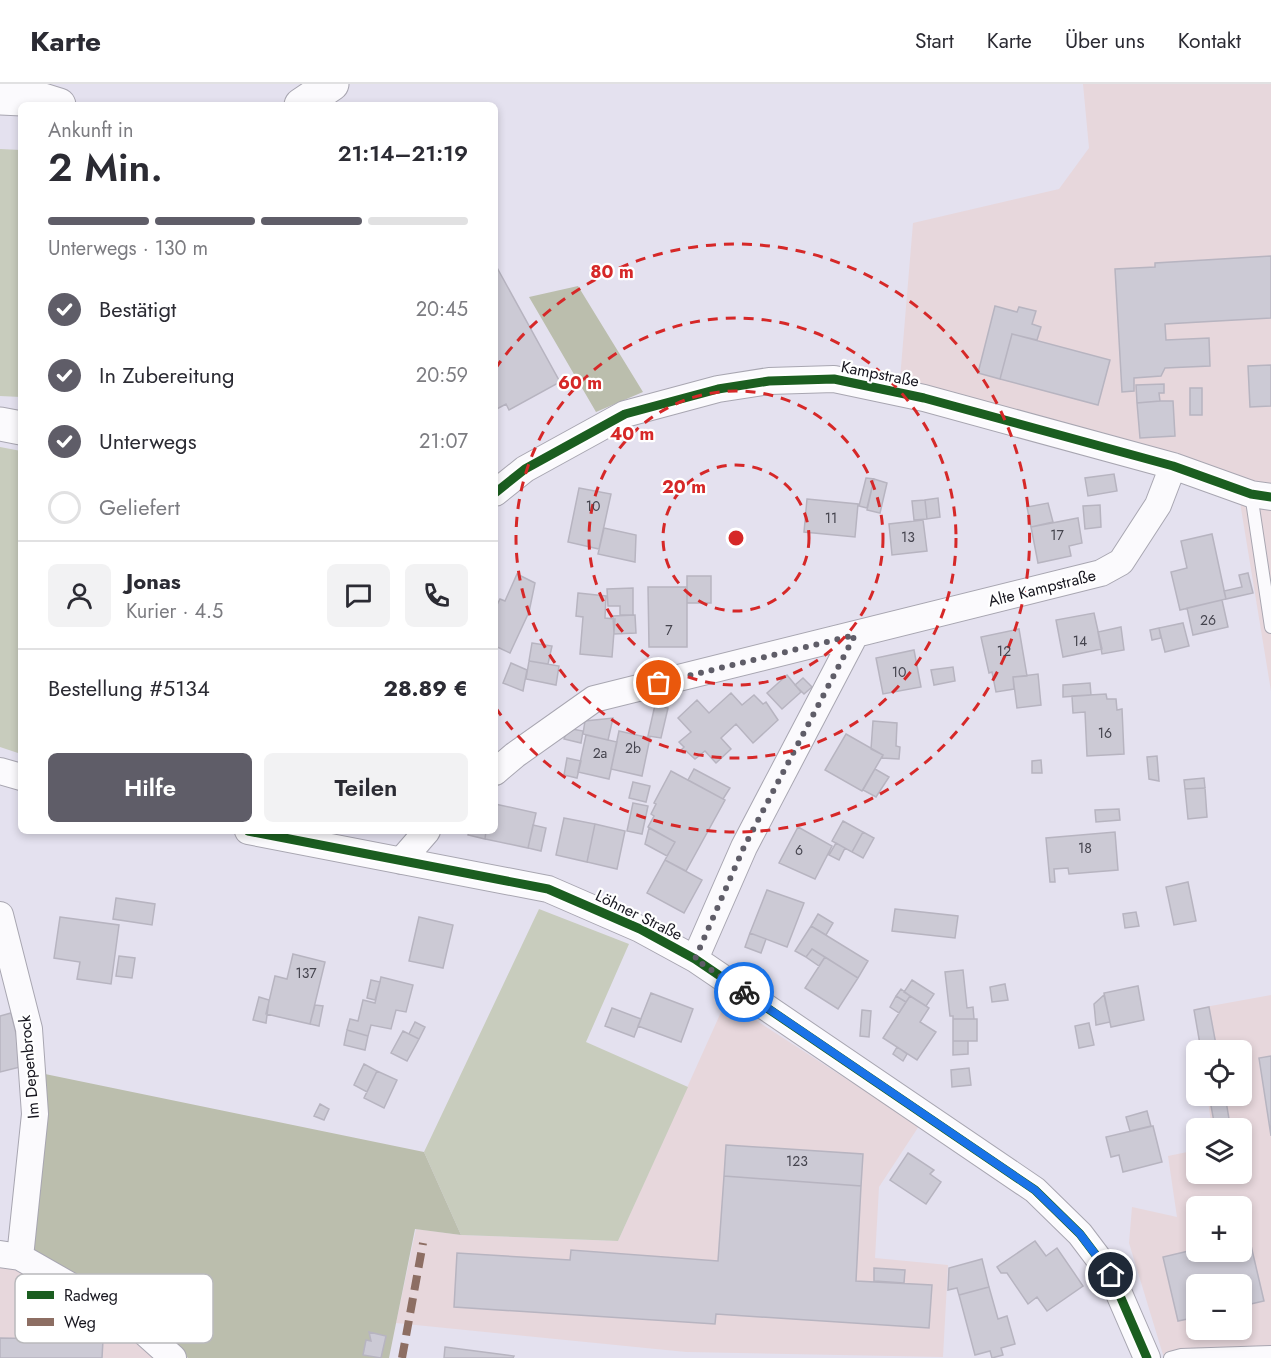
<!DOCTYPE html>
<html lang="de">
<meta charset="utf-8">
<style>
:root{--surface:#fff;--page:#f2f2f3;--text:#2b2b33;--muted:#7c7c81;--line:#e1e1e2;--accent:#5f5d68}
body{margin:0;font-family:Jost,sans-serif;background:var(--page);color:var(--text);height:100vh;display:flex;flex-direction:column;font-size:22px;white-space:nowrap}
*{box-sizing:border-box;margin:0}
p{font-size:20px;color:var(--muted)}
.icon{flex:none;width:33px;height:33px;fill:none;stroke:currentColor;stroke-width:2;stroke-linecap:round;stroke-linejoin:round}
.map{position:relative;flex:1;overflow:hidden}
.sheet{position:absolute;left:18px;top:18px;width:480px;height:732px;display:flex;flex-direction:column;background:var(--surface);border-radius:9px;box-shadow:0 3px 9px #0003}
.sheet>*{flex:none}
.fabs{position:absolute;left:1186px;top:956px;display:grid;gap:12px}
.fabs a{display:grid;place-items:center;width:66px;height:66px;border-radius:9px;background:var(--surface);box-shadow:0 3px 9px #0003;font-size:30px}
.pin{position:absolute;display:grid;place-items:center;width:51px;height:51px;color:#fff;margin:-26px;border:3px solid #fff;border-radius:50%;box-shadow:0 2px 6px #0007}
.courier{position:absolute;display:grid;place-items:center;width:60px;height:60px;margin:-30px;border:4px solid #1a73e8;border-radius:50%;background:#fff;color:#222;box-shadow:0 2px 8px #0007}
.summary em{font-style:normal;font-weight:600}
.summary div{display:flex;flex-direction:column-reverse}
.summary{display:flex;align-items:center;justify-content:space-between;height:102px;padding:0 30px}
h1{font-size:39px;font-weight:600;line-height:45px}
.bar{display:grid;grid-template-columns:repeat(4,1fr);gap:9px 6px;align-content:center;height:72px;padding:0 30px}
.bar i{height:8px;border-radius:4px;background:var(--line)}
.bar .on{background:var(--accent)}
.bar p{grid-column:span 4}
.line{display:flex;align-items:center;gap:15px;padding:0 30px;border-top:2px solid var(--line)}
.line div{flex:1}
.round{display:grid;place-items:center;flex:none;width:63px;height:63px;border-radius:9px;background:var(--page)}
ol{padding:0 30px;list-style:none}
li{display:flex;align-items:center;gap:18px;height:66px}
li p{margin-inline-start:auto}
li .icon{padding:6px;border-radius:50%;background:var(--accent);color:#fff;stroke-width:4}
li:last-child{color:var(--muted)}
li i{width:33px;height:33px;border:3px solid var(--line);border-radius:50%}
.cta{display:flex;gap:12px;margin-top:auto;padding:12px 30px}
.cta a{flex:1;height:69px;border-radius:9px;background:var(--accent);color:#fff;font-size:24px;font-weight:600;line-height:69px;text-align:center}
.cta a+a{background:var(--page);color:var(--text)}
header{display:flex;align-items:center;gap:36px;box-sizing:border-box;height:84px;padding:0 30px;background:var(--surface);border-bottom:2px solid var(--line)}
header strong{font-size:28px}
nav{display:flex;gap:33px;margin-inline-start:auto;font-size:21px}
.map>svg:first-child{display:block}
.industrial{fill:#e7d7dc;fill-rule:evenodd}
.green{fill:#c8ccbd}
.forest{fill:#bbbead}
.building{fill:#cccad5;stroke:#b7b4c0;stroke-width:1.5}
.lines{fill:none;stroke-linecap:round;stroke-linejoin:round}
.service-casing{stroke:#a8a6b1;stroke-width:14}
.minor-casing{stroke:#a8a6b1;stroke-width:28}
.trunk-casing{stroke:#a8a6b1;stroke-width:35}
.service{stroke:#fbfafd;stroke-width:12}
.minor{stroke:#fbfafd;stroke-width:26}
.trunk{stroke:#fbfafd;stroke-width:33}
.quiet{stroke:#8d6e63;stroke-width:8;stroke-dasharray:15 8;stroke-linecap:butt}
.cycleway-casing{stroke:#fff;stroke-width:13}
.cycleway{stroke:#1b5e20;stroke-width:9}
.done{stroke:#5f5d68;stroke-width:6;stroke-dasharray:0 10.8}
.route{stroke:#1a73e8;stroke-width:8}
.ring{fill:none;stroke:#d62828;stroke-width:3;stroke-dasharray:10 8}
.labels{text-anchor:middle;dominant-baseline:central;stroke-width:4.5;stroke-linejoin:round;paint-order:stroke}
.number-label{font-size:14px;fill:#45444e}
.street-label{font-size:16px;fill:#17161f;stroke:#fff}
.key{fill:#fff;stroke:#b9b9bc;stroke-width:1.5}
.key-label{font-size:16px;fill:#17161f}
.centre{fill:#d62828;stroke:#fff;stroke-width:3}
.ring-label{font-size:18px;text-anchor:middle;font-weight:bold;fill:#d62828;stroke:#fff;stroke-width:4.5;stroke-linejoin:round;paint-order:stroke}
</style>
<header>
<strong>Karte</strong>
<nav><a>Start</a><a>Karte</a><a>Über uns</a><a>Kontakt</a></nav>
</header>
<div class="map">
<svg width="1271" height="1274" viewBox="0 0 1271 1274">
<rect width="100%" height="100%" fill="#e4e1ef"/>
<path class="industrial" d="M1083,0H1271V607L1236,394L900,295L913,139L1059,105L1089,64Z
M1271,911V1274H1164L1129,1159L1132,1123L1177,1133L1168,1072L1197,1066V1089H1242V1044H1212L1207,1011H1242V966H1200L1194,925ZM1197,1122H1242V1167H1197ZM1197,1200H1242V1245H1197Z
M726,917L919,1042L879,1103L875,1174L948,1181L943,1273L686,1268L396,1239L416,1145L461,1151L618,1157Z
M30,1168L139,1226L188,1274H0V1179Z"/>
<path class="green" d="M0,65L21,66V313L0,312Z
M0,363L21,367V670L0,663Z
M539,825L629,860L586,958L688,1003L618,1157L461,1151L424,1068Z"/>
<path class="forest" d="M578,202L643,308L596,328L529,213Z
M45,990L424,1068L461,1151L415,1145L389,1274H188L139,1226L30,1168Z"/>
<path class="building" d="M1271,172V234L1165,240L1166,256L1209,254L1210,282L1165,284L1161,292L1134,294V307L1122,308L1115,185L1155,183V179Z
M495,180L560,298L509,326L506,320L495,326Z
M995,222L1017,228L1019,223L1036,227L1032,240L1041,243L1037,256L1012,250L1000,295L978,289Z
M1012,250L1110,276L1098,321L1000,295Z
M1271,281V322L1250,323L1248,282Z
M1164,300V309H1159L1160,317L1137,319L1136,301Z
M1190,304H1202V331H1190Z
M1160,317H1173L1175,352L1140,354L1137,319Z
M1114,390L1117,407L1088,412L1085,394Z
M866,394L874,395L867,424L859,422Z
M874,395L887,399L880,429L867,426Z
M579,404L611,410L599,465L568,458Z
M938,414L940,433L927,435L925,416Z
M807,415L858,420L855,453L804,448Z
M925,416L927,435L914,436L912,417Z
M1048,419L1053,438L1031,443L1027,423Z
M1100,421L1101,443L1085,445L1083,422Z
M1078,434L1082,459L1069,462L1071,472L1038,479L1031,443Z
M923,436L927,467L892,471L889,440Z
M604,444L636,451L635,478L598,470Z
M1212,450L1226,515L1180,526L1171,488L1187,484L1181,457Z
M1248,489L1253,509L1226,515L1224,507L1242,503L1239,491Z
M517,490L535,499L529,528L510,569L495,562V525L500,515L505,517Z
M687,492H711V519H687Z
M648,503H687V563H649Z
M633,504V531H620V522H608L607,505Z
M578,509L606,512L605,534L615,535L612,573L580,570L583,533L576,532Z
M1222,516L1228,543L1193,551L1187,524Z
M1094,529L1102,565L1063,573L1056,536Z
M635,531L636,549L614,550L613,532Z
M1183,539L1189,562L1165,568L1159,544Z
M1121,543L1124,566L1102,570L1098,548Z
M1159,544L1161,554L1152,556L1150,546Z
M1019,545L1027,592L1013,593L1014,605L996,608L992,588L989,589L981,553Z
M532,559L552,562L548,580L529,577Z
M914,566L921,603L883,610L876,574Z
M529,577L559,582L556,601L526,595Z
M511,579L527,586L523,607L503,599Z
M953,583L955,597L934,601L931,586Z
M1038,590L1041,621L1017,624L1013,593Z
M787,591L801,608L782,625L767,609Z
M803,594L812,603L804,610L795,601Z
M1090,599L1091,611L1063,613V601Z
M731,609L742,621L754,611L763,620L766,618L778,636L753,659L736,640L721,654L731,665L716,679L705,667L695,675L686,667L683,669L681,666L684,663L679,658L691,648L678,634L697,616L709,629Z
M1106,610L1107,615H1116L1117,626L1122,625L1124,670L1087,672L1085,628L1073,629L1072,612Z
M655,621L668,624L661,654L648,652Z
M613,634L608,656L583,650L585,637Z
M873,637L897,639L896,662L900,663L899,675L882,674L883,671L871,665Z
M572,645L583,647L581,659L564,655L566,649Z
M619,647L650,654L642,692L611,685Z
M846,650L883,671L862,707L825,686Z
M586,651L617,658L609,695L578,688Z
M1157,672L1159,697L1149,695L1147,673Z
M567,674L581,677L577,694L564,691Z
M1041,676L1042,689H1032V677Z
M694,685L730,704L723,715L688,696Z
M875,685L889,693L876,713L863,706Z
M671,687L725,716L686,787L665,776L675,758L648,743L654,732L651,730L656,720L654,719Z
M1204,694L1205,704L1185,705L1184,696Z
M633,698L650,702L646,718L629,714Z
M1205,704L1207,733L1188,735L1185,705Z
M633,719L648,722L642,750L627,747Z
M495,720L536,729L528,764L485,755L486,747H495Z
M1119,725L1120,736L1096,738L1095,726Z
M564,734L595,740L587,778L556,771Z
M843,737L863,748L852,768L832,757Z
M595,740L625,747L617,785L587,778Z
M533,741L546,744L541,767L528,764Z
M798,743L832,762L815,795L779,779Z
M649,744L675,758L667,772L645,760Z
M469,747H486L485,755L468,751Z
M863,748L874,754L863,774L852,768Z
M1115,748L1118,786L1069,790L1068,784L1054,785L1055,798H1050L1046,754Z
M836,759L845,764L839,776L829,771Z
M665,776L702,796L684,829L647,809Z
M1188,798L1196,837L1174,841L1166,803Z
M767,806L804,819L787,863L750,849Z
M116,814L155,820L152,841L113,835Z
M895,825L958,832L955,854L892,847Z
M1136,828L1139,842L1125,844L1123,830Z
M818,830L833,839L826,851L811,842Z
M60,833L119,841L111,900L77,895L80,878L54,874Z
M419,833L453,841L443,884L409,877Z
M811,842L868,877L858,894L812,865L806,873L795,867Z
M750,849L766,855L761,869L745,863Z
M812,865L825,873L819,882L806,873Z
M293,870L325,878L310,940L266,930L275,892L287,895Z
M119,872L135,874L132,894L116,892Z
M825,873L858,894L838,925L805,904Z
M963,886L967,924L973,923L974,935H953V932H950L945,888Z
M381,893L413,901L406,928L396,926L391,945L371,941L368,952L347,946L350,935L358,937L363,916L375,919Z
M371,896L380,898L375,916L367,914Z
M912,896L934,910L926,922L904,908Z
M1005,900L1008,916L992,918L990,903Z
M1138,902L1144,936L1111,943L1104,909Z
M901,905L910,912L906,918L896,912Z
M651,909L693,925L681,958L638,942Z
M1104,911L1110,938L1096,941L1094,920Z
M896,912L906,918L899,929L890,923Z
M910,912L929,924L920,938L936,948L917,976L883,954Z
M259,913L269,916L266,939L253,936Z
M315,921L323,922L319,942L310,940Z
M1209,923L1217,966H1201L1194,926Z
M612,924L641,935L634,953L605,942Z
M862,926L871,927L869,953L860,952Z
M11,929L24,982L0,988V932Z
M953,935H977V957H953Z
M415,938L425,943L419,955L409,950Z
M1089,939L1094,961L1079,964L1075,942Z
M347,946L368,952L365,966L344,961Z
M403,947L419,955L407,977L391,969Z
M953,957H968V970L953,971Z
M897,963L907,970L903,977L893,970Z
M1271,972V1052L1259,974Z
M364,980L377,987L367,1008L354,1001Z
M969,984L971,1001L952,1003L951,986Z
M377,987L397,996L384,1024L364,1014Z
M1209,1011H1225L1229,1035L1214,1038Z
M320,1020L329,1025L324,1036L314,1032Z
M1147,1027L1151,1042L1130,1047L1126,1033Z
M1153,1042L1162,1078L1123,1088L1119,1071L1111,1073L1106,1053Z
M726,1061L863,1070L861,1102L724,1092Z
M908,1069L934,1086L930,1090L941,1098L926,1120L890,1096Z
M724,1092L861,1102L856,1197L932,1201L929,1244L716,1230L715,1240L454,1223L457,1169L570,1176L571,1166L718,1177Z
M1249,1153L1264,1217L1242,1222V1200H1197V1233L1178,1237L1163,1173L1197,1165V1167H1242V1154Z
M1035,1157L1046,1172L1057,1164L1083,1202L1047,1227L1037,1213L1028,1220L1007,1189H1001L997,1183Z
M982,1175L989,1203L959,1211L957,1204L948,1206L949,1184Z
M874,1184L905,1186L904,1199L874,1197Z
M989,1203L998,1235L1007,1232L1015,1260L1001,1264L1003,1271L992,1274L990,1267L975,1271L959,1211Z
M369,1248L386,1252L381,1274L363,1271L366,1256L371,1257Z
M0,1254L103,1256L102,1274H0Z
M445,1263L514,1272L513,1274H444Z"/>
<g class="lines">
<g class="service-casing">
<path id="service" d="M1251,410L1271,543
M1170,1274L1181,1271L1271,1268"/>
</g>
<g class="minor-casing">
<path id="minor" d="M495,409L525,385L625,330L718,305L769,297L834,295L924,314L1173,382L1251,410L1271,413
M0,687L21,693
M495,688L515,671L594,615L1101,489L1121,478L1158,421L1173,382
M248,747L548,805L640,845L695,875L1035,1106L1080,1150L1111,1191L1147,1274
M401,777L427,747
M0,831L29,945L35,1030L20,1173
M695,875L744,763L855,551
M0,1170L20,1173L132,1237L173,1274"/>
</g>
<g class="trunk-casing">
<path id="trunk" d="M0,14L43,16L59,21
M301,21L332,0
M0,340L21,344"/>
</g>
<use href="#service" class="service"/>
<use href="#minor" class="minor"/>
<use href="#trunk" class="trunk"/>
<path class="quiet" d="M402,1274L423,1159"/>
<g class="cycleway-casing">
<path id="cycleway" d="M495,409L525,385L625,330L718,305L769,297L834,295L924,314L1173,382L1251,410L1271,413
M248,747L548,805L640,845L695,875L1035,1106L1080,1150L1111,1191L1147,1274"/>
</g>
<use href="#cycleway" class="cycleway"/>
</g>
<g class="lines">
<path class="done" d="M659,599L855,551L744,763L695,875L744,908"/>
<path class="route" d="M744,908L1035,1106L1080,1150L1111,1191"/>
</g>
<g class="ring">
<circle cx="736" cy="454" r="73"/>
<circle cx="736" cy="454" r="147"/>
<circle cx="736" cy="454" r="220"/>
<path d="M495 285A294 294 0 1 1 495 623"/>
</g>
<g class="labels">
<g class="number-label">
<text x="593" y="422">10</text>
<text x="831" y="434">11</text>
<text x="1057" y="451">17</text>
<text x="908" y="453">13</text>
<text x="1208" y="536">26</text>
<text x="669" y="546">7</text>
<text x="1080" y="557">14</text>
<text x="1004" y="567">12</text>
<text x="899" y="588">10</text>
<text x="1105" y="649">16</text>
<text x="633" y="664">2b</text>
<text x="600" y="669">2a</text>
<text x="1085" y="764">18</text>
<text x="799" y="766">6</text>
<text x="306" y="889">137</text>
<text x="797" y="1077">123</text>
</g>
<g class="street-label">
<text transform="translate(880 290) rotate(11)">Kampstraße</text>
<text transform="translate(1042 504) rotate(-14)">Alte Kampstraße</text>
<text transform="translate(639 831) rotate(26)">Löhner Straße</text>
<text transform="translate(29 983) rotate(-95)">Im Depenbrock</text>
</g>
</g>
<rect x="15" y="1190" width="198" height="69" rx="9" class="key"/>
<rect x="27" y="1207" width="27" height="8" fill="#1b5e20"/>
<rect x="27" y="1234" width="27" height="8" fill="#8d6e63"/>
<g class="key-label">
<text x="64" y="1217">Radweg</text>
<text x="64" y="1244">Weg</text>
</g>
<circle cx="736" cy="454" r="9" class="centre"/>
<g class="ring-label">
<text x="612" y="194">80 m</text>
<text x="580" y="305">60 m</text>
<text x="632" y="356">40 m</text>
<text x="684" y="409">20 m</text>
</g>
</svg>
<div class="fabs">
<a><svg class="icon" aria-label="locate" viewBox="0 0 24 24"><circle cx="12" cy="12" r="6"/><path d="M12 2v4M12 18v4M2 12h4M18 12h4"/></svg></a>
<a><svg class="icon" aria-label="layers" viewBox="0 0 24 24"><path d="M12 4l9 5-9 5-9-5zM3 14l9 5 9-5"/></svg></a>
<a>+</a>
<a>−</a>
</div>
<div class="pin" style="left:659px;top:599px;background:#ea580c"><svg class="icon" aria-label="bag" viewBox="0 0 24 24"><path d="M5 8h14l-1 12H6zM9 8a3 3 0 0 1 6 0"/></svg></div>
<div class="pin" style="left:1111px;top:1191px;background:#1f2937"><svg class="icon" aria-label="home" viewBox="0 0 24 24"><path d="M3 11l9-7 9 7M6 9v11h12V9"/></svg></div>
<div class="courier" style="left:744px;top:908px"><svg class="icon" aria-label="bike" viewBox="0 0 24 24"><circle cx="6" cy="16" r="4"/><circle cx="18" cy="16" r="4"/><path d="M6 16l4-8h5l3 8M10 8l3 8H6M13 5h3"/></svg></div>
<section class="sheet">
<div class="summary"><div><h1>2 Min.</h1><p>Ankunft in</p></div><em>21:14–21:19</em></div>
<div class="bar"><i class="on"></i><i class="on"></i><i class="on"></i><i></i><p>Unterwegs · 130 m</p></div>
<ol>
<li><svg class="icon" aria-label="check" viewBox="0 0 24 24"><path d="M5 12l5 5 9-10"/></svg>Bestätigt<p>20:45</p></li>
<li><svg class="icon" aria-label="check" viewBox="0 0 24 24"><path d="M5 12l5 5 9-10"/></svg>In Zubereitung<p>20:59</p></li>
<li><svg class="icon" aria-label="check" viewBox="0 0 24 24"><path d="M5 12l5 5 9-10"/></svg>Unterwegs<p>21:07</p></li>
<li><i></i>Geliefert</li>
</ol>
<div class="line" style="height:108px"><a class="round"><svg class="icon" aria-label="person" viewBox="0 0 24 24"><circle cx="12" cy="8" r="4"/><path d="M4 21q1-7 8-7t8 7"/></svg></a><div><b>Jonas</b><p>Kurier · 4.5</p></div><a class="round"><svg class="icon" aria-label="chat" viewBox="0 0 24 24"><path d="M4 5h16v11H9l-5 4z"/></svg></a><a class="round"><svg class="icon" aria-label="phone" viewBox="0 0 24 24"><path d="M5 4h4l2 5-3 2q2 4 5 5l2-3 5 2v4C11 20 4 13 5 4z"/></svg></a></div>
<div class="line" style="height:78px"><div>Bestellung #5134</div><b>28.89 €</b></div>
<div class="cta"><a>Hilfe</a><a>Teilen</a></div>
</section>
</div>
